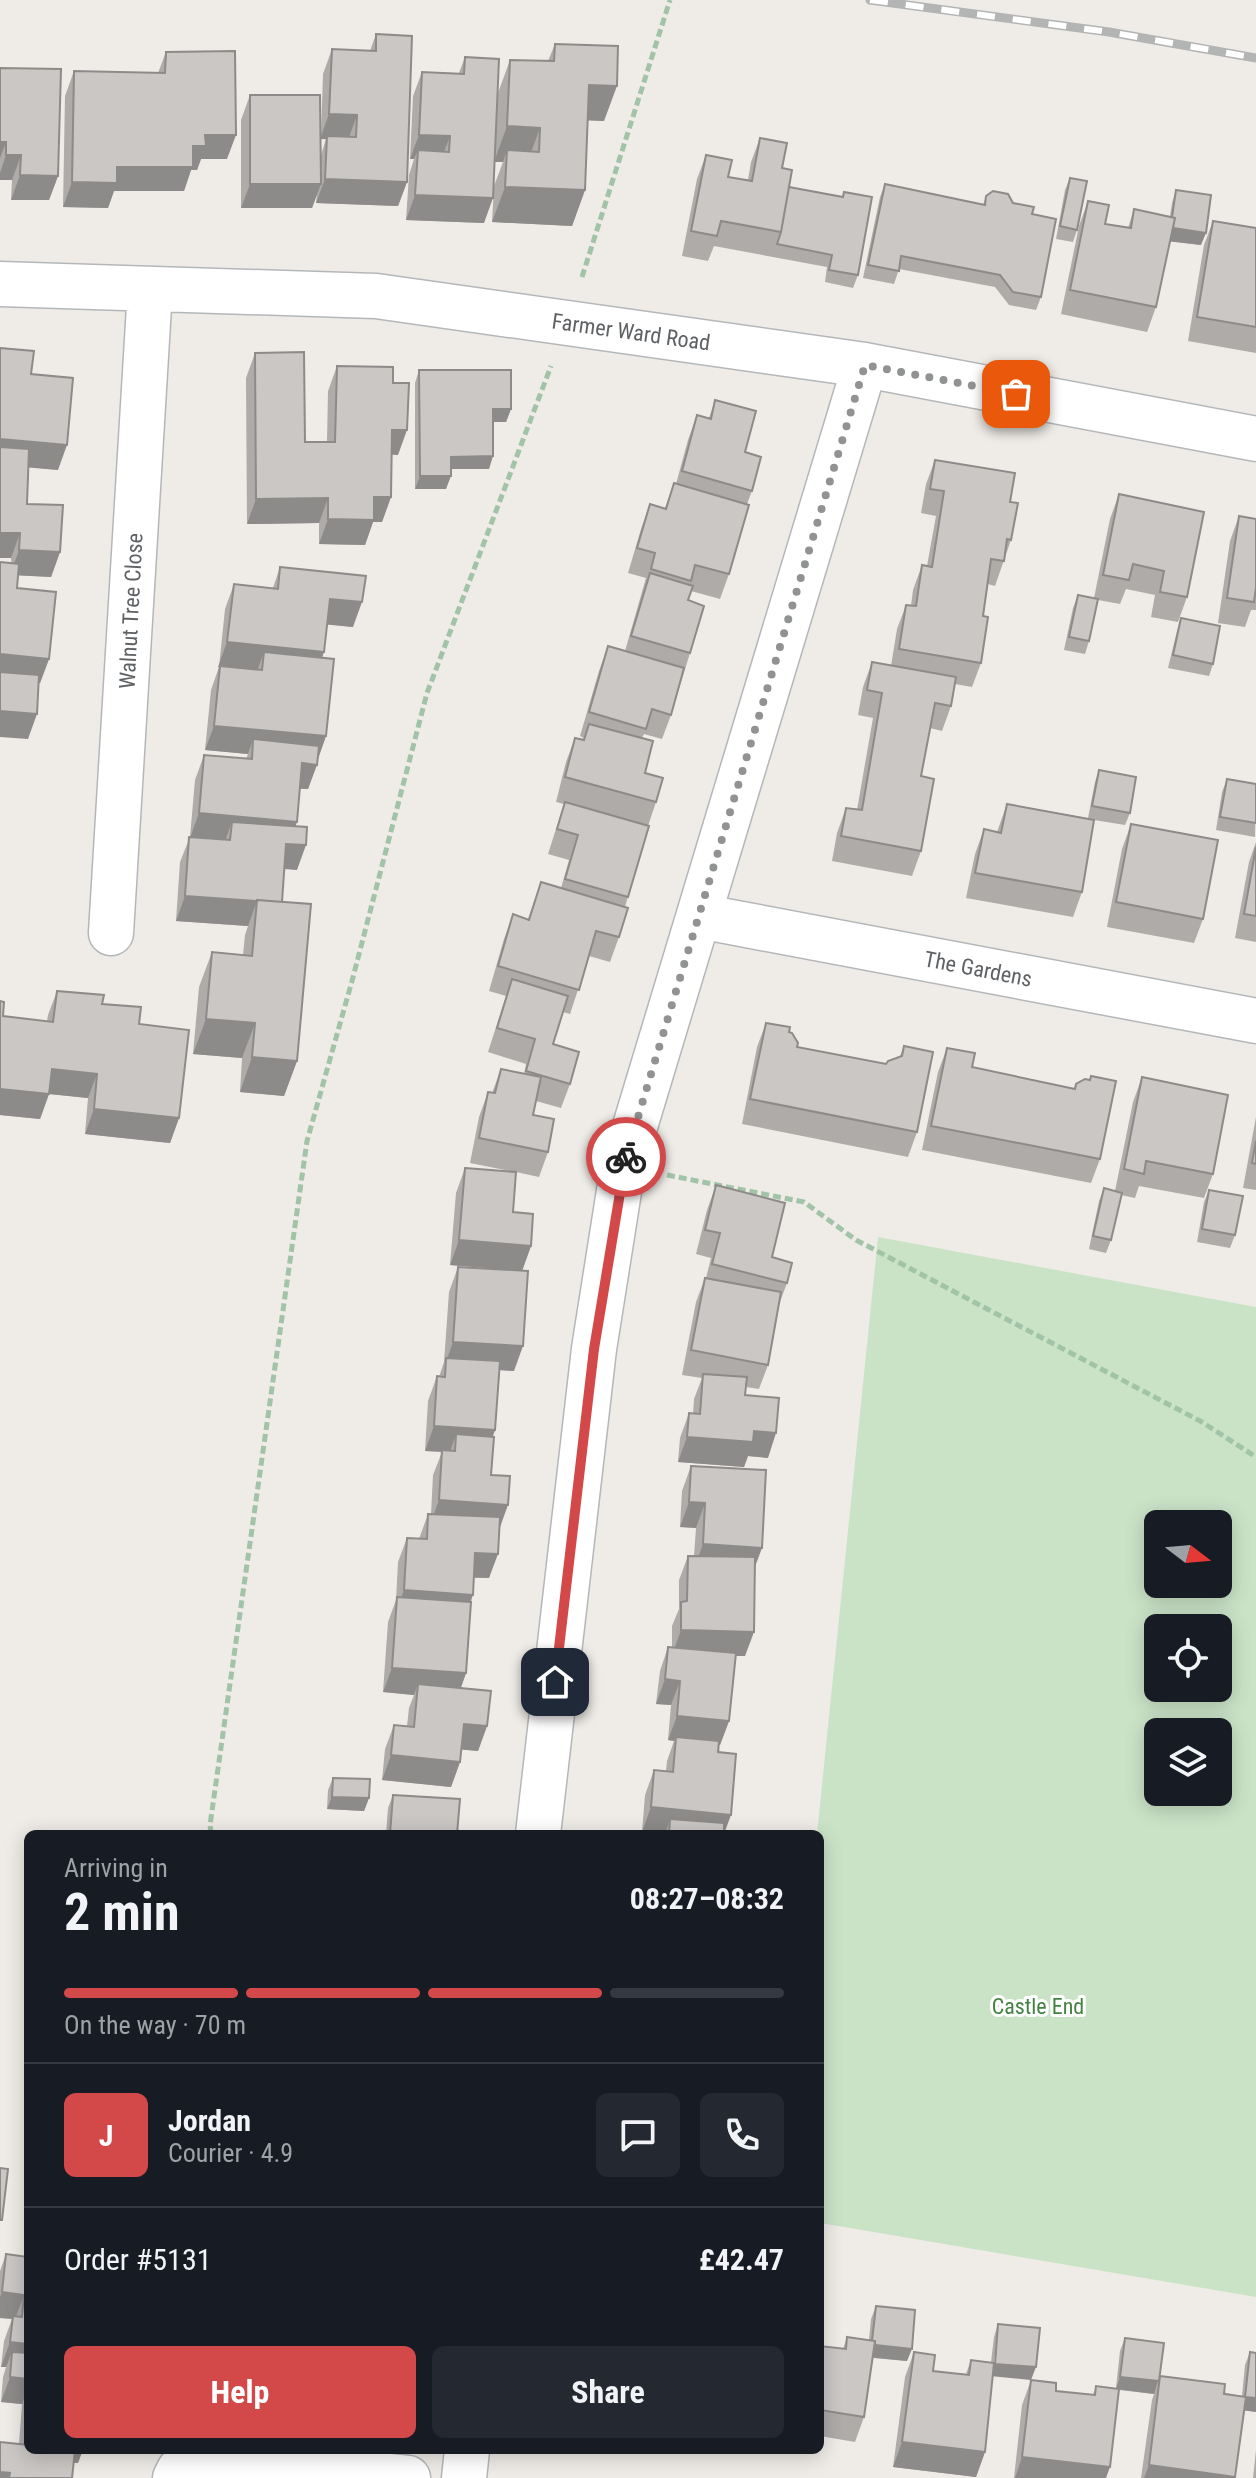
<!DOCTYPE html>
<meta charset="utf-8">
<style>
:root{--surface:#171b24;--page:#242831;--text:#f1f3f6;--muted:#9ea1a6;--line:#363941;--accent:#d3494a}
body{margin:0;font-family:"Roboto Condensed",sans-serif;background:var(--page);color:var(--text);height:100vh;display:flex;flex-direction:column;font-size:30px;white-space:nowrap}
*{box-sizing:border-box;margin:0}
p{font-size:26px;color:var(--muted)}
.icon{flex:none;width:44px;height:44px;fill:none;stroke:currentColor;stroke-width:2;stroke-linecap:round;stroke-linejoin:round}
.map{position:relative;flex:1;overflow:hidden}
.side{position:absolute;left:24px;top:1830px;width:800px;height:624px;display:flex;flex-direction:column;background:var(--surface);border-radius:12px;box-shadow:0 4px 20px #0003}
.side>*{flex:none}
.needle{width:52px;rotate:106deg}
.controls{position:absolute;left:1144px;top:1510px;display:grid;gap:16px}
.controls a{display:grid;place-items:center;width:88px;height:88px;border-radius:12px;background:var(--surface);box-shadow:0 4px 20px #0003;font-size:40px}
.pin{position:absolute;display:grid;place-items:center;width:68px;height:68px;color:#fff;margin:-34px;border-radius:16px;box-shadow:0 4px 12px #0006}
.courier{position:absolute;display:grid;place-items:center;width:80px;height:80px;margin:-40px;border:6px solid #d3494a;border-radius:50%;background:#fff;color:#222;box-shadow:0 2px 10px #0007}
.overview em{font-style:normal;font-weight:700}
.overview div{display:flex;flex-direction:column-reverse}
.overview{display:flex;align-items:center;justify-content:space-between;height:136px;padding:0 40px}
h1{font-size:52px;font-weight:700;line-height:60px}
.bar{display:grid;grid-template-columns:repeat(4,1fr);gap:12px 8px;align-content:center;height:96px;padding:0 40px}
.bar i{height:10px;border-radius:6px;background:var(--line)}
.bar .current{background:var(--accent)}
.bar p{grid-column:span 4}
.line{display:flex;align-items:center;gap:20px;padding:0 40px;border-top:2px solid var(--line)}
.line div{flex:1}
.round{display:grid;place-items:center;flex:none;width:84px;height:84px;border-radius:12px;background:var(--page)}
.action{display:flex;gap:16px;margin-top:auto;padding:16px 40px}
.action a{flex:1;height:92px;border-radius:12px;background:var(--accent);color:#fff;font-size:32px;font-weight:700;line-height:92px;text-align:center}
.action a+a{background:var(--page);color:var(--text)}
.map>svg:first-child{display:block}
.green{fill:#cae3c7;fill-rule:evenodd}
.lines{fill:none;stroke-linecap:round;stroke-linejoin:round}
.minor-casing{stroke:#b4b7ba;stroke-width:47}
.path{stroke:#a1c3a8;stroke-width:5;stroke-dasharray:8 4;stroke-linecap:butt}
.minor{stroke:#fff;stroke-width:44}
.rail-casing{stroke:#b3b4b4;stroke-width:9}
.rail{stroke:#fff;stroke-width:6;stroke-dasharray:18;stroke-linecap:butt}
.wall{fill:#aeaba9;fill-rule:evenodd}
.shaded-wall{fill:#8d8b89}
.building{fill:#cac7c4;stroke:#8d8b89;stroke-width:2}
.done{stroke:#919292;stroke-width:8;stroke-dasharray:0 14.4}
.route{stroke:#d3494a;stroke-width:10}
.labels{text-anchor:middle;dominant-baseline:central;stroke-width:6;stroke-linejoin:round;paint-order:stroke}
.street-label{font-size:22px;fill:#5f6265;stroke:#fff}
.park-label{font-size:22px;fill:#448242;stroke:#fff}
</style>
<div class="map">
<svg width="1256" height="2478" viewBox="0 0 1256 2478">
<rect width="100%" height="100%" fill="#efece7"/>
<path class="green" d="M878,1237L1256,1307V2297L820,2223V1834H817ZM1158,1524H1218V1584H1158ZM1158,1628H1218V1688H1158ZM1158,1732H1218V1792H1158Z"/>
<g class="lines">
<g class="minor-casing">
<path id="minor" d="M0,284L376,296L865,365L1256,439
M699,916L1256,1021
M111,933L150,290
M538,1834L594,1349L623,1166L865,365
M175,2478L179,2470L213,2458L408,2478
M464,2478L467,2450"/>
</g>
<path class="path" d="M582,277L670,0
M667,1175L804,1202L856,1240L1202,1422L1256,1457
M211,1834L210,1825L307,1141L352,981L427,693L551,366"/>
<use href="#minor" class="minor"/>
<g class="rail-casing">
<path id="rail" d="M870,0L1109,32L1256,58"/>
</g>
<use href="#rail" class="rail"/>
</g>
<path class="wall" d="M376,34L407,182L398,206L316,203L317,194L312,208H241V120L250,95L321,136L323,74L332,49L370,51ZM321,139H326L321,155Z
M555,44L604,121L587,120L585,190L572,226L492,222L494,186L503,162H495L484,223L406,220L409,175L414,159H410L413,96L422,72L459,73L465,57L498,93L510,60L548,61Z
M166,52L227,159H201L197,170H191L184,191H114L108,208L63,207L65,96L74,71L158,73Z
M0,68L58,176L49,200H11L12,180H0Z
M760,138L782,168L789,187L842,197L844,192L858,275L853,288L825,282L827,267L714,246L708,261L682,256L697,179L706,155L728,177L748,180L751,162Z
M1070,178L1077,230L1073,242L1056,239L1065,190Z
M885,184L983,205L986,196L1013,203L1032,214L1041,297L1036,310L1009,305L995,287L899,269L894,284L863,278L880,197Z
M1176,190L1201,245L1170,241L1156,307L1147,332L1061,314L1079,226L1088,201L1105,224L1128,228L1134,209L1170,216L1172,203Z
M1213,221L1256,228V353L1188,341L1204,245Z
M0,348L31,374L58,470L29,467L27,504L60,552L51,577L18,575L17,588L49,659L40,683H39L28,739L11,558H0Z
M255,353L305,442H327L328,391L337,366L393,383L398,455L392,454L391,497L382,522H373L365,545L319,544V523L247,524L246,378Z
M419,370L511,409L506,422H493L489,469H451L446,489H415V383Z
M715,400L745,452L752,491L747,504L729,574L720,599L691,591L688,600L690,653L671,715L662,739L644,734L642,738L645,773L656,802L648,826L625,907L619,937L610,962L589,956L570,1014L563,1012L553,1044L570,1084L561,1108L536,1101L533,1115L548,1152L539,1177L516,1172L513,1212L531,1246L522,1271L450,1265L456,1193L465,1168L515,1172L470,1163L479,1117L488,1092L492,1093L501,1069L524,1074L526,1064L488,1052L506,996L489,991L504,939L513,914L528,919L541,882L561,888L569,860L548,854L564,804L556,802L566,762L575,738L583,739L584,738L580,736L599,671L608,646L625,651L646,578L628,573L641,529L650,504L665,508L674,483L676,484L688,440L697,415L709,418Z
M935,460L1010,502L1011,540L995,586L988,584L983,616L981,663L972,687L955,684L951,706L942,731L930,728L921,776V851L912,876L832,861L837,833L846,808L857,810L873,718L858,715L863,687L872,662L891,666L897,629L906,605L911,606L913,590L922,565L927,566L936,516L921,513L926,484Z
M1119,494L1187,597L1178,622L1151,617L1155,595L1126,589L1120,604L1098,600L1089,641L1085,654L1064,650L1073,608L1078,595L1094,598L1110,519Z
M1239,516L1256,519V610H1251L1245,627L1218,623L1230,541Z
M280,567L353,627L327,624L324,652L322,657L326,736L308,789H299L295,827L297,870L284,869L282,902L297,1061L284,1096L240,1092L242,1058L193,1054L199,987L212,952L243,955L245,935L248,926L176,921L180,862L190,837L195,780L204,755L246,759L248,754L205,750L211,690L219,667L225,609L234,584L273,588Z
M1181,618L1213,664L1209,676L1168,668L1177,631Z
M1099,770L1130,813L1125,825L1094,820L1082,892L1073,917L966,898L975,854L984,829L997,832L1007,804L1088,818L1095,782Z
M1227,779L1256,784L1255,837L1216,830L1222,792Z
M1131,824L1203,919L1194,943L1107,927L1122,849Z
M1256,842V942L1235,938L1249,862Z
M57,991L102,1004L139,1024L179,1118L170,1143L85,1134L88,1098L49,1094L40,1119L0,1115V1001L3,1016L47,1021L48,1015Z
M766,1023L789,1032L797,1047L886,1064L900,1056L904,1046L917,1132L908,1157L742,1124L757,1047Z
M947,1048L972,1067L1074,1089L1076,1084L1100,1159L1091,1183L922,1150L938,1072Z
M1142,1077L1213,1174L1204,1198L1139,1186L1135,1198L1121,1195L1111,1240L1106,1253L1089,1249L1099,1201L1104,1188L1115,1191L1133,1102Z
M1256,1117V1190L1243,1188Z
M716,1185L772,1257L787,1283L778,1307L768,1365L759,1389L746,1387L745,1395L768,1458L748,1456L744,1467L678,1462L680,1438L689,1413L693,1414L694,1399L702,1378L682,1375L696,1302L705,1278H706L711,1258L696,1254L707,1210Z
M1209,1190L1235,1235L1230,1248L1197,1242L1204,1202Z
M458,1267L514,1371L500,1370L495,1430L493,1436L491,1475L499,1530L489,1578H474L471,1602L466,1673L461,1688L487,1726L478,1751L461,1749L460,1762L451,1787L382,1780L385,1749L394,1725L407,1726L409,1708L414,1695L383,1692L388,1622L396,1600L398,1562L407,1538L419,1539L428,1514H431L433,1475L442,1452L425,1451L428,1401L437,1376L439,1377L444,1362L449,1292Z
M691,1466L755,1565L745,1656H735L729,1721L720,1745H719L724,1834H664L642,1832L645,1795L654,1770L666,1771L667,1761L674,1741L668,1740L671,1705L656,1704L660,1671L668,1647H672V1626L679,1609V1580L688,1556H694L696,1528L680,1527L682,1491Z
M333,1778L369,1798L364,1811L327,1809L328,1790Z
M393,1795L457,1834H386L388,1808Z
M6,2254L28,2257V2450L78,2463H74L72,2478H0L19,2444L22,2404L1,2402L3,2377L6,2367H1L4,2341L12,2319L0,2318V2271Z
M876,2306L907,2361L873,2358L864,2417L855,2442L820,2436V2346L843,2349L847,2337L869,2340L871,2319Z
M998,2324L985,2452L976,2477L893,2467L905,2377L914,2352L933,2371L966,2374L971,2360L991,2362L994,2337Z
M1125,2338L1159,2380L1242,2396L1245,2365L1250,2352L1256,2353V2412L1244,2410L1235,2478H1141L1152,2400L1154,2394L1119,2390L1106,2478H1014L1022,2405L1031,2380L1056,2391L1093,2395L1096,2386L1116,2388L1120,2351Z
M1256,2450V2478H1253Z"/>
<path class="shaded-wall" d="M589,85L617,86L604,121L576,120Z
M329,114L357,115L348,140L320,139Z
M507,126L540,128L527,163L507,150L503,162H494Z
M205,135H236L227,159H201L197,170H191L184,191H114L108,208L63,207L72,182L117,167L193,146Z
M419,135L450,136L441,160L418,150L414,159H410Z
M0,142H6L0,158Z
M6,155H21L12,180H0V173Z
M20,175L58,176L49,200H11Z
M325,179L407,182L398,206L316,203Z
M250,184H321L312,208H241Z
M505,187L585,190L572,226L492,222Z
M415,195L493,198L484,223L406,220Z
M1171,228L1206,233L1201,245L1166,241Z
M493,409H511L506,422H489Z
M392,430H407L398,455L383,454Z
M0,439L67,445L58,470L0,465Z
M493,456L489,469H446L451,457Z
M420,476H451L446,489H415Z
M374,497H391L382,522H373L365,545L319,544L328,519Z
M328,498L319,523L247,524L256,499Z
M0,533H20L11,558H0Z
M19,550L60,552L51,577L10,575Z
M330,599L362,602L353,627L321,624Z
M227,642L324,652L315,677L264,652L257,671L218,667Z
M0,654L49,659L40,683L0,680Z
M0,711L37,714L28,739L0,737Z
M214,726L326,736L317,761L253,739L248,754L205,750Z
M302,763L317,765L308,789L293,788Z
M199,813L297,822L289,844L306,845L297,870L277,868L232,822L225,841L190,838Z
M185,896L257,901L248,926L176,921Z
M206,1019L255,1023L242,1058L193,1054Z
M252,1057L297,1061L284,1096L240,1092Z
M52,1069L97,1074L88,1098L49,1094L40,1119L0,1115V1089Z
M94,1109L179,1118L170,1143L85,1134Z
M459,1240L531,1246L522,1271L450,1265Z
M453,1342L523,1346L514,1371L445,1367L446,1362Z
M434,1426L495,1430L486,1454L456,1434L450,1452L425,1451Z
M754,1431L776,1433L768,1458L748,1456L744,1467L678,1462L687,1437Z
M439,1500L508,1505L499,1530L430,1525Z
M689,1502L705,1503L696,1528L680,1527Z
M703,1544L762,1548L753,1572L694,1569Z
M475,1553L498,1554L489,1578L466,1577Z
M404,1590L473,1595L464,1619L395,1615Z
M681,1630L754,1632L745,1656L672,1655Z
M392,1668L466,1673L457,1698L418,1684L414,1695L383,1692Z
M665,1679L680,1681L671,1705L656,1704Z
M677,1716L729,1721L720,1745L675,1741L676,1737L674,1741L668,1740Z
M464,1724L487,1726L478,1751L455,1749Z
M391,1755L460,1762L451,1787L382,1780Z
M332,1797L369,1798L364,1811L327,1809Z
M651,1807L731,1815L724,1834L670,1819L665,1834L642,1832Z
M2,2292L24,2295L15,2319L0,2318V2297Z
M10,2342L28,2344V2370L12,2352L6,2367H1Z
M872,2344L912,2349L907,2361L867,2357Z
M995,2364L1036,2367L1031,2380L990,2376Z
M10,2377L28,2379V2388L22,2404L1,2402Z
M1120,2377L1158,2381L1154,2394L1116,2389Z
M1245,2397L1256,2398V2412L1241,2410Z
M27,2434H28V2450H83L78,2463L18,2459Z
M902,2442L985,2452L976,2477L893,2467Z
M1022,2457L1110,2467L1106,2478H1015Z
M1149,2465L1235,2477V2478H1144Z
M0,2472L10,2473L8,2478H0Z"/>
<path class="building" d="M376,34L412,36L407,182L325,179L327,136L356,137L357,115L329,114L332,49L376,51Z
M555,44L618,46L617,86L589,85L585,190L505,187L507,150L539,152L540,128L507,126L510,60L554,61Z
M235,51L236,135H205L206,146H193V167H117V183L72,182L74,71L165,73L166,52Z
M465,57L499,59L493,198L415,195L418,150L449,152L450,136L419,135L422,72L464,74Z
M0,68L61,69L58,176L20,175L21,155H6V142H0Z
M250,95H320L321,184H250Z
M760,138L787,143L782,168L792,170L781,232L721,221L717,236L691,231L706,155L732,160L728,177L752,181Z
M1070,178L1087,181L1077,230L1060,226Z
M885,184L985,205L986,196L993,191L1008,194L1013,203L1034,207L1032,214L1056,219L1041,297L1013,292L1000,275L901,256L899,271L868,265Z
M789,187L843,197L844,192L872,197L858,275L829,270L832,255L777,244L781,232Z
M1176,190L1211,195L1206,233L1173,228L1175,218L1172,217Z
M1088,201L1109,205L1105,224L1131,228L1134,209L1175,218L1156,307L1070,290Z
M1213,221L1256,228V327L1197,317Z
M0,348L34,351L31,374L73,378L67,445L0,439Z
M304,352L305,442H335L337,366L393,367V383H409L407,430H392L391,497H374V520L328,519V498L256,499L255,353Z
M419,370H511V409H493V456L451,457V476H420Z
M715,400L756,411L745,452L761,457L752,491L682,471L697,415L711,419Z
M0,447L29,449L27,504L63,505L60,552L19,550L20,533H0Z
M935,460L1015,473L1010,502L1018,503L1011,540L1007,539L1004,561L991,559L983,616L988,617L981,663L899,649L906,605L916,606L922,565L932,567L944,491L930,489Z
M674,483L749,505L729,574L695,565L691,581L651,569L655,553L637,548L650,504L666,509Z
M1119,494L1204,512L1187,597L1160,592L1164,571L1133,564L1129,580L1103,575Z
M1239,516L1256,519V587L1254,602L1227,598Z
M0,562L19,564L17,588L56,592L49,659L0,654Z
M280,567L366,576L362,602L330,599L324,652L227,642L234,584L278,589Z
M650,573L693,586L688,600L704,606L690,653L631,636Z
M1078,595L1098,599L1089,641L1069,637Z
M1181,618L1220,626L1213,664L1173,655Z
M608,646L684,668L671,715L652,709L646,729L589,712Z
M264,652L334,659L326,736L214,726L220,666L262,670Z
M872,662L956,677L951,706L935,703L921,776L934,779L921,851L841,836L846,808L862,810L882,693L867,690Z
M0,672L39,675L37,714L0,711Z
M589,724L653,741L645,773L663,778L656,802L565,777L575,738L584,740Z
M253,739L319,746L317,765L302,763L297,822L199,813L204,755L252,759Z
M1099,770L1136,777L1130,813L1092,806Z
M1227,779L1256,784V823L1220,817Z
M565,802L649,826L628,897L565,879L578,835L557,829Z
M1007,804L1094,820L1082,892L975,873L984,829L1001,833Z
M232,822L307,827L306,845L286,844L282,902L257,900V901L185,896L189,837L230,840Z
M1131,824L1218,840L1203,919L1116,902Z
M1256,847V916L1244,914Z
M541,882L628,908L619,937L596,931L579,990L498,966L513,914L529,920Z
M257,900L311,904L297,1061L252,1057L255,1023L206,1019L212,952L252,956Z
M512,979L568,996L553,1044L579,1052L570,1084L526,1071L535,1039L497,1028Z
M57,991L104,995L102,1004L141,1007L139,1024L189,1030L179,1118L94,1109L97,1074L52,1069L49,1094L0,1089V1001L4,1002L3,1016L53,1022Z
M766,1023L790,1027L789,1032L792,1033L798,1043L797,1047L886,1064L888,1061L902,1056L904,1046L933,1052L917,1132L750,1099Z
M947,1048L975,1053L972,1067L1075,1089L1076,1084L1085,1079L1090,1080L1091,1076L1116,1081L1100,1159L931,1126Z
M501,1069L541,1077L533,1115L554,1119L548,1152L479,1138L488,1092L495,1093Z
M1142,1077L1228,1095L1213,1174L1146,1161L1144,1174L1124,1169Z
M1256,1141V1164L1252,1163Z
M465,1168L516,1172L513,1212L533,1214L531,1246L459,1240Z
M716,1185L785,1203L772,1257L792,1263L787,1283L712,1264L720,1233L705,1230Z
M1104,1188L1122,1193L1111,1240L1093,1236Z
M1209,1190L1243,1196L1235,1235L1202,1229Z
M458,1267L528,1271L523,1346L453,1342Z
M705,1278L781,1292L768,1365L691,1350Z
M446,1358L500,1361L495,1430L434,1426L437,1376L445,1377Z
M703,1374L747,1377L745,1395L779,1398L776,1433L754,1431L753,1442L687,1437L689,1413L700,1414Z
M456,1434L494,1437L491,1475L510,1476L508,1505L439,1500L442,1450L455,1451Z
M691,1466L766,1470L762,1548L703,1544L705,1503L689,1502Z
M428,1514L500,1517L498,1554L475,1553L473,1595L404,1590L407,1538L427,1539Z
M688,1556L755,1557L754,1632L681,1630V1602L687,1601Z
M397,1597L471,1602L466,1673L392,1668Z
M668,1647L736,1653L729,1721L677,1716L680,1681L665,1679Z
M418,1684L491,1691L487,1726L464,1724L460,1762L391,1755L394,1725L414,1727Z
M676,1737L719,1741L718,1752L736,1754L731,1815L651,1807L654,1770L673,1772Z
M333,1778L370,1779L369,1798L332,1797Z
M393,1795L460,1799L457,1834H390Z
M670,1819L724,1823V1834H669Z
M0,2168L8,2169L2,2220H0Z
M6,2254L28,2257V2344L10,2342L13,2316L22,2317L24,2295L2,2292Z
M876,2306L915,2310L912,2349L875,2345V2341H872Z
M998,2324L1040,2328L1036,2367L995,2364Z
M847,2337L875,2341L864,2417L820,2410V2346L846,2349Z
M1125,2338L1164,2343L1159,2381L1120,2377Z
M12,2352L28,2353V2379L10,2377Z
M914,2352L935,2355L933,2371L969,2375L971,2360L994,2363L985,2452L902,2442Z
M1250,2352L1256,2353V2398L1245,2397Z
M1160,2376L1225,2384L1224,2394L1246,2397L1235,2477L1149,2465Z
M1031,2380L1056,2383V2391L1095,2395L1096,2386L1119,2389L1110,2467L1022,2457Z
M0,2442L28,2445V2450H75L72,2478H9L10,2473L0,2472Z"/>
<g class="lines">
<path class="done" d="M626,1157L865,365L1016,394"/>
<path class="route" d="M555,1682L594,1349L626,1157"/>
</g>
<g class="labels">
<g class="street-label">
<text transform="translate(631 332) rotate(8)">Farmer Ward Road</text>
<text transform="translate(131 611) rotate(-87)">Walnut Tree Close</text>
<text transform="translate(978 969) rotate(11)">The Gardens</text>
</g>
<g class="park-label">
<text x="1038" y="2006">Castle End</text>
</g>
</g>
</svg>
<div class="controls">
<a><svg class="needle" viewBox="-14 -14 28 28"><path d="M0-13l5 13h-10z" fill="#e53935"/><path d="M0 13l5-13h-10z" fill="#9ea1a6"/></svg></a>
<a><svg class="icon" aria-label="locate" viewBox="0 0 24 24"><circle cx="12" cy="12" r="6"/><path d="M12 2v4M12 18v4M2 12h4M18 12h4"/></svg></a>
<a><svg class="icon" aria-label="layers" viewBox="0 0 24 24"><path d="M12 4l9 5-9 5-9-5zM3 14l9 5 9-5"/></svg></a>
</div>
<div class="pin" style="left:1016px;top:394px;background:#ea580c"><svg class="icon" aria-label="bag" viewBox="0 0 24 24"><path d="M5 8h14l-1 12H6zM9 8a3 3 0 0 1 6 0"/></svg></div>
<div class="pin" style="left:555px;top:1682px;background:#1f2937"><svg class="icon" aria-label="home" viewBox="0 0 24 24"><path d="M3 11l9-7 9 7M6 9v11h12V9"/></svg></div>
<div class="courier" style="left:626px;top:1157px"><svg class="icon" aria-label="bike" viewBox="0 0 24 24"><circle cx="6" cy="16" r="4"/><circle cx="18" cy="16" r="4"/><path d="M6 16l4-8h5l3 8M10 8l3 8H6M13 5h3"/></svg></div>
<section class="side">
<div class="overview"><div><h1>2 min</h1><p>Arriving in</p></div><em>08:27–08:32</em></div>
<div class="bar"><i class="current"></i><i class="current"></i><i class="current"></i><i></i><p>On the way · 70 m</p></div>
<div class="line" style="height:144px"><b class="round" style="background:var(--accent);color:#fff">J</b><div><b>Jordan</b><p>Courier · 4.9</p></div><a class="round"><svg class="icon" aria-label="chat" viewBox="0 0 24 24"><path d="M4 5h16v11H9l-5 4z"/></svg></a><a class="round"><svg class="icon" aria-label="phone" viewBox="0 0 24 24"><path d="M5 4h4l2 5-3 2q2 4 5 5l2-3 5 2v4C11 20 4 13 5 4z"/></svg></a></div>
<div class="line" style="height:104px"><div>Order #5131</div><b>£42.47</b></div>
<div class="action"><a>Help</a><a>Share</a></div>
</section>
</div>
